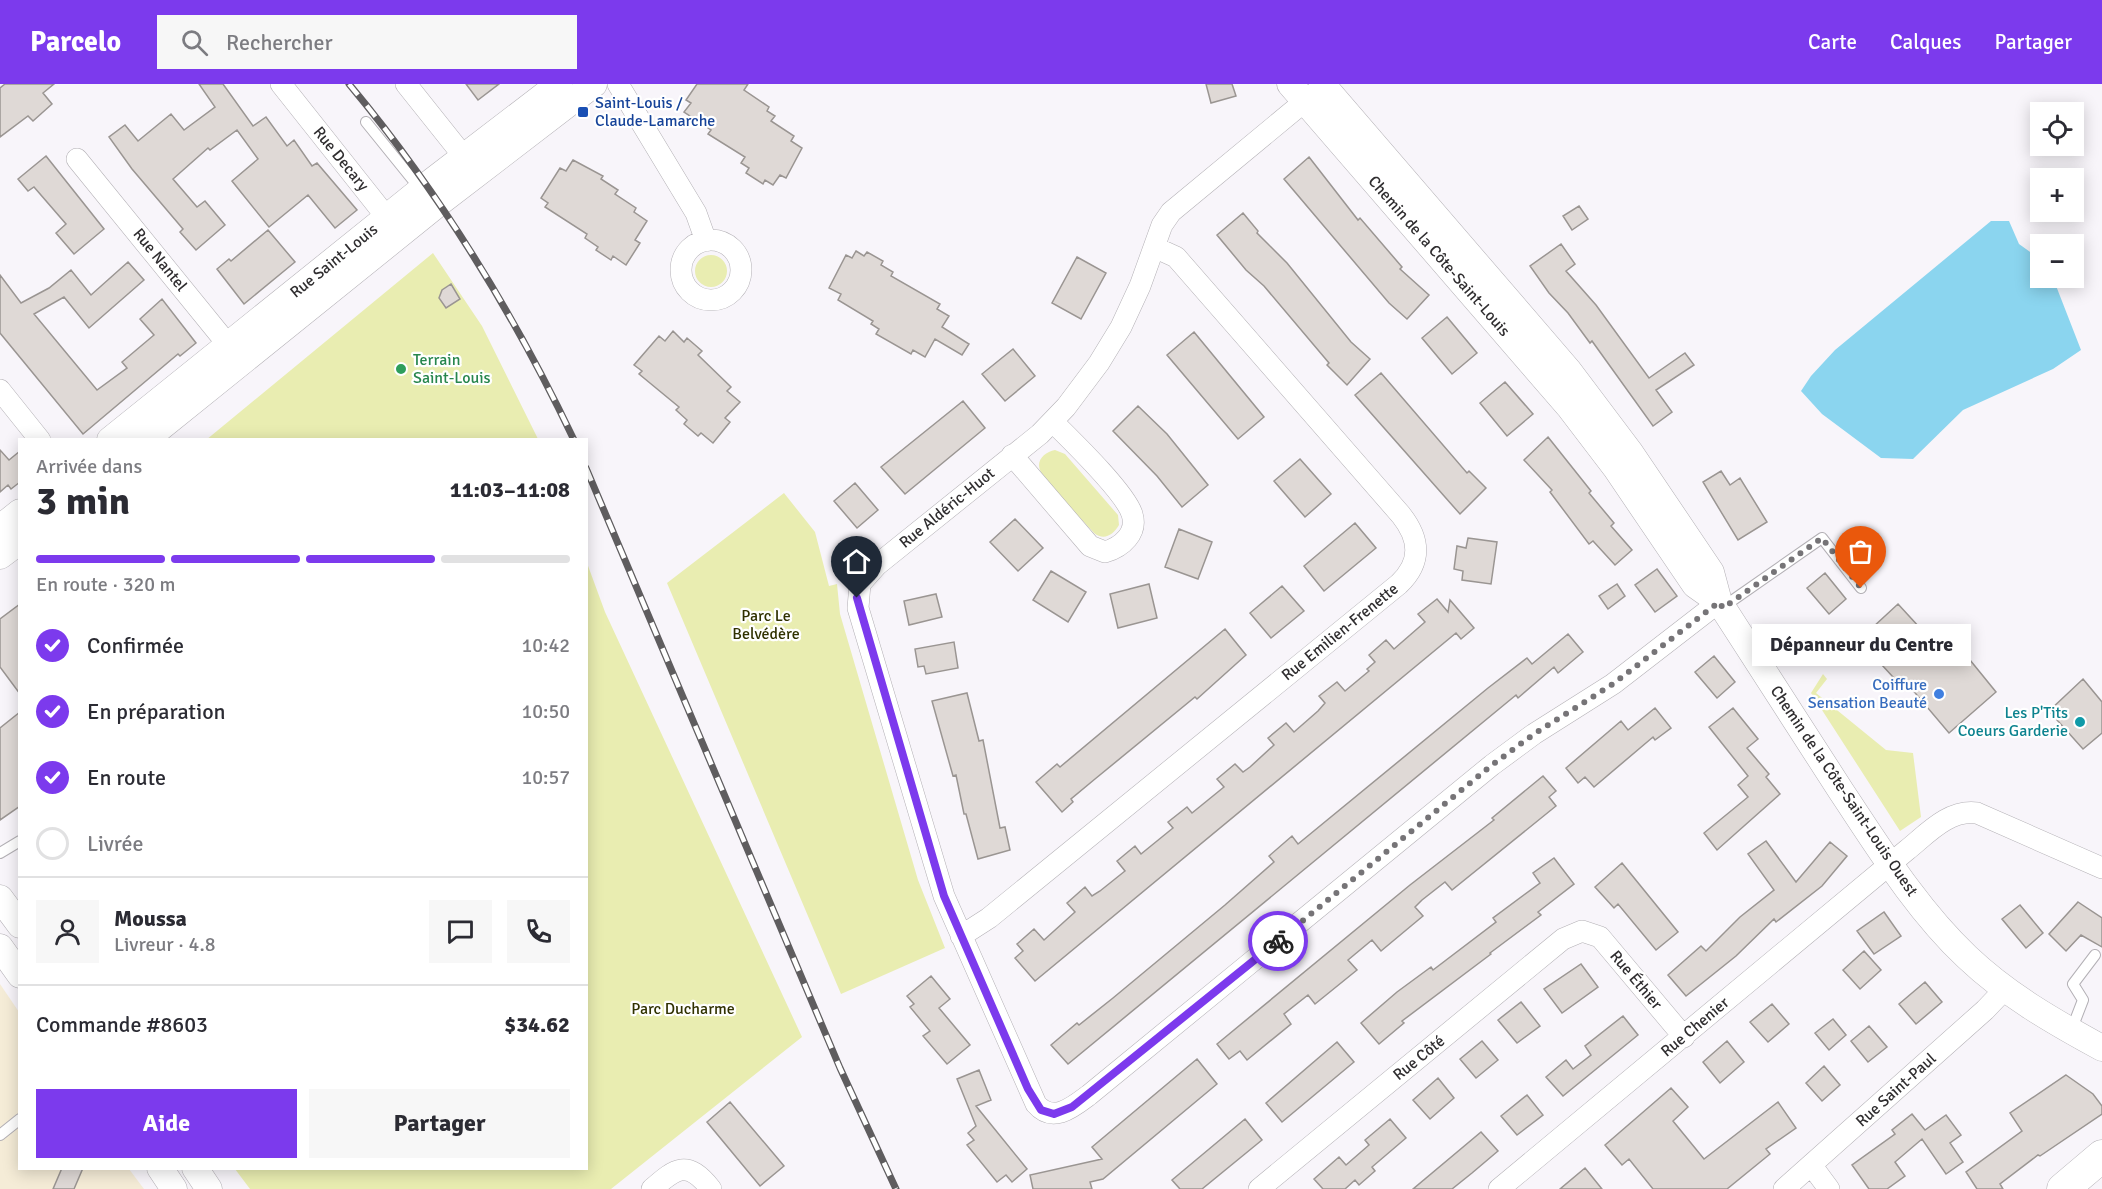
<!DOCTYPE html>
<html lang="fr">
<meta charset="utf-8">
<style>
:root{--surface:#fff;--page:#f7f7f7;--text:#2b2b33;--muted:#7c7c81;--line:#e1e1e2;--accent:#7c3aed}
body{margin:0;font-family:Signika,sans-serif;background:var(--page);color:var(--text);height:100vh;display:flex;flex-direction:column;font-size:22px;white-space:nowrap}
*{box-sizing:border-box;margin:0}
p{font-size:20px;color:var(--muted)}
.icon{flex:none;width:33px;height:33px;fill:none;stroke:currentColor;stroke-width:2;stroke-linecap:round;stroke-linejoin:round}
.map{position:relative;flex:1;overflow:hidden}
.side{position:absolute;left:18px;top:354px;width:570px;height:732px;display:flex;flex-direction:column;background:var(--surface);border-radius:0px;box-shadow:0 3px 15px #0003}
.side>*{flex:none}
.fabs{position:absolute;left:2030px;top:18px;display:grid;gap:12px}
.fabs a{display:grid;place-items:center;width:54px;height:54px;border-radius:0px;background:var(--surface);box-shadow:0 3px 15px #0003;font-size:30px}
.pin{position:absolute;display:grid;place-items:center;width:51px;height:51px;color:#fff;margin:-62px -26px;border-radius:50% 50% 50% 0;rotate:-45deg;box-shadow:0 0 6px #0007}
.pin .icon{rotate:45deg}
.courier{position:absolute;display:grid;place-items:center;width:60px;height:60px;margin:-30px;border:4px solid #7c3aed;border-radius:50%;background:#fff;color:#222;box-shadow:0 2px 8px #0007}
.bubble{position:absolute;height:42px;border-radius:0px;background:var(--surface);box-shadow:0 3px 15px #0003;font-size:20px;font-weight:700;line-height:42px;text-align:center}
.head em{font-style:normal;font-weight:700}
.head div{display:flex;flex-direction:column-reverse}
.head{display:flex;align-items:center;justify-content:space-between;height:102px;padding:0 18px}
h1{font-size:39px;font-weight:700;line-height:45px}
.bar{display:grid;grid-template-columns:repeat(4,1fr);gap:9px 6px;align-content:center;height:72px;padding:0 18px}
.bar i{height:8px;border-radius:4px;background:var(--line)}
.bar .selected{background:var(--accent)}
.bar p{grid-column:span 4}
.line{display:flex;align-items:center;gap:15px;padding:0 18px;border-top:2px solid var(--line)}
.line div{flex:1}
.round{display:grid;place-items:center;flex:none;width:63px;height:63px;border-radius:0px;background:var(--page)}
ol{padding:0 18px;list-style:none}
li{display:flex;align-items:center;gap:18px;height:66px}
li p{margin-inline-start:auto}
li .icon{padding:6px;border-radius:50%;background:var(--accent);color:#fff;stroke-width:4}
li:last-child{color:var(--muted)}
li i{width:33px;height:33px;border:3px solid var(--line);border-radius:50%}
.button{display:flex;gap:12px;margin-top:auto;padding:12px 18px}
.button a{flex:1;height:69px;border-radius:0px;background:var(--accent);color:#fff;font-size:24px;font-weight:700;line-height:69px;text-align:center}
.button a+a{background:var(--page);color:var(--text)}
header{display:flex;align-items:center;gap:36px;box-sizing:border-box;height:84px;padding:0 30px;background:var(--accent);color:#fff}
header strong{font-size:28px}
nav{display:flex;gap:33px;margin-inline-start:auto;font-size:21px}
.search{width:420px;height:54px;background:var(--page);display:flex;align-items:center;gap:15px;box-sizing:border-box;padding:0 21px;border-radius:0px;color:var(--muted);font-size:22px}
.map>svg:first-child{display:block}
.education{fill:#f5ecd7}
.green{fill:#e9edb1}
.water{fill:#8bd5ef}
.building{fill:#dfd9d6;stroke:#9a9592;stroke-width:1.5}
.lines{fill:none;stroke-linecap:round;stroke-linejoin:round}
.service-casing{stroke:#b3b0b5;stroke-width:12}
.minor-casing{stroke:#b3b0b5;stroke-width:22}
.tertiary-casing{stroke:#b3b0b5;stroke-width:27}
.primary-casing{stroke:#b3b0b5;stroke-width:33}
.service{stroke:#fff;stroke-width:10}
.minor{stroke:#fff;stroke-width:21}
.tertiary{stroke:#fff;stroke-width:26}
.primary{stroke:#fff;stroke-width:32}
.rail-casing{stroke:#5f5d5f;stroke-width:7}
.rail{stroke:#fff;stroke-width:4.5;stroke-dasharray:14;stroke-linecap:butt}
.done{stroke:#767477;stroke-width:6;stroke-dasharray:0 10.8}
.route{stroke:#7c3aed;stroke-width:8}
.transit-dot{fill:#1a4fb4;stroke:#fff;stroke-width:2}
.leisure-dot{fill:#2e9e5b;stroke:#fff;stroke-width:2}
.shop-dot{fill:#3f7fe0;stroke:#fff;stroke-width:2}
.culture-dot{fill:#0f9aa8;stroke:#fff;stroke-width:2}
.labels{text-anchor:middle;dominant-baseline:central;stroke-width:4.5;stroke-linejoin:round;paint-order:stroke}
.transit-label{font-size:16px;fill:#164399;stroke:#fff;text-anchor:start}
.street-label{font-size:16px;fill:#302e30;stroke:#fff}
.leisure-label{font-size:16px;fill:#27864d;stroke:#fff;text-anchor:start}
.park-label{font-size:16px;fill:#303100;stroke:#fff}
.shop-label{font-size:16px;fill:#366cbe;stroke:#fff;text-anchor:end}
.culture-label{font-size:16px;fill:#0d838f;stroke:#fff;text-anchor:end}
</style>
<header>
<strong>Parcelo</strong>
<div class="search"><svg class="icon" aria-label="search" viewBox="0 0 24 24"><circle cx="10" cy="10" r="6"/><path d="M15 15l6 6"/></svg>Rechercher</div>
<nav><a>Carte</a><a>Calques</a><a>Partager</a></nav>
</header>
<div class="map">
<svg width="2102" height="1105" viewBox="0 0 2102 1105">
<rect width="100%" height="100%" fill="#f8f5fa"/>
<path class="education" d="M0,900L19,928L20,1084L129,1085L144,1105H0Z"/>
<path class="green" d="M433,169L482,242L538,355L206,356Z
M695 187a16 16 0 1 1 32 0a16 16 0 1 1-32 0Z
M1055,366L1065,370L1118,431L1119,441C1113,451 1104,457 1094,449C1083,436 1045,400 1040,386C1036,376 1045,368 1055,366Z
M784,409L815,448L829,502L837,500L840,530L918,796L945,864L841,910L667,499Z
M587,479L605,528L802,953L611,1105H250L235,1085L586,1084Z
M1823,590L1827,595L1816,609L1886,666L1913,669L1921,733L1900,747L1811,609Z"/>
<path class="water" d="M1991,137H2009L2019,160L2040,175V194H2053L2081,266L2053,285L1963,326L1913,375L1881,374L1822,330L1801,307L1811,292L1835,266Z"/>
<path class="building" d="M5,0H54L43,9L52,20L33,37L28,32L0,53V4Z
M199,0H223L253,42L266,33L287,62L294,56L312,82L317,79L357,126L335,144L308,111L269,143L232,97L258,75L237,46L210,66L208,64L173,95L197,123L205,117L225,141L196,166L180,148L183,145L132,85L109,53L125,41L138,57L171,30L184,46L215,23Z
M466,0H499L478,16Z
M697,0H748L744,6L769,23L767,27L775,32L771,37L794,52L791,57L802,64L786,94L780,91L773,101L765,96L763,100L746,89L749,84L741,79L745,73L708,50L711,46L684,28L691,19L686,16Z
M1206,0H1232L1236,12L1211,19Z
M46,72L104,145L74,170L56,149L66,140L34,103L28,107L18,95Z
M1309,73L1358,136L1360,134L1402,183L1400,185L1429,211L1407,235L1389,219L1284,95Z
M573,76L603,92L601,95L618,106L615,110L636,124L634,128L647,137L635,156L640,159L626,181L613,172L611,176L596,166L598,163L585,154L587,150L545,123L548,119L541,114L560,84L566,87Z
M1579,122L1588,135L1572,146L1563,132Z
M1243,129L1258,147L1257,149L1287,179L1351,258L1370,275L1347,301L1327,281L1329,279L1264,202L1246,186L1217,151Z
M268,146L295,178L244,220L217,185L229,175L231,177Z
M1561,160L1575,180L1566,187L1596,221L1649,294L1685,269L1694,281L1656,306L1672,328L1653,342L1592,257L1590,259L1568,229L1549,209L1530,182Z
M856,167L864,172L867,168L883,177L881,181L893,188L891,192L940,220L937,225L949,232L942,243L969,260L962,271L935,255L925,273L913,266L911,270L876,250L879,245L871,240L873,237L838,216L841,210L829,204L846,171L852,174Z
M1077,173L1106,189L1081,235L1052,219Z
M128,178L144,196L89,244L64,213L34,230L97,306L127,284L122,278L154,251L140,235L162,215L196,259L180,272L178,270L83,350L0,249V191L21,219L49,204L71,186L91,211Z
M451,200L460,215L446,224L439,214L442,206Z
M1447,233L1477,269L1452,290L1422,254Z
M673,247L684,258L687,254L702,267L698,271L731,303L727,307L740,318L725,334L730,338L713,359L701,349L698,352L684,340L687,336L676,326L679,323L639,290L642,287L634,281L659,252L665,257Z
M1194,248L1264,333L1238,355L1167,271Z
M1013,265L1035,292L1005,317L982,290Z
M1381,289L1467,389L1469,387L1486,404L1460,430L1355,311Z
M1505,298L1533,330L1507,352L1480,319Z
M963,317L985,344L905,410L881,383Z
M1138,322L1167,350L1208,401L1182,423L1157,392L1113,347Z
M1548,353L1591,407L1589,409L1614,439L1611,442L1632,466L1615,481L1593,457L1589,460L1550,408L1552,406L1524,376Z
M0,366L9,376L20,367V398L11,405L8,401L0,408Z
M1300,375L1331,410L1305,433L1274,397Z
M1721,387L1730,401L1740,394L1767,438L1738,456L1703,398Z
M855,399L878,426L857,444L834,417Z
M1015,435L1043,464L1018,487L990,458Z
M1355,439L1376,464L1324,507L1304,482Z
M1179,445L1212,458L1198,495L1165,483Z
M1468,454L1497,458L1491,500L1462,496L1463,487L1454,485L1457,462L1466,464Z
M1657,485L1677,512L1655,528L1635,501Z
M1051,487L1086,508L1068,538L1033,516Z
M1825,489L1846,515L1829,530L1807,504Z
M1149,500L1157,534L1118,544L1110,510Z
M1617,500L1625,512L1608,525L1599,512Z
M1282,502L1304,527L1271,554L1250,529Z
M936,510L942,533L909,541L904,517Z
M1437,515L1448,528L1450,516L1474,544L1461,555L1456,549L1035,897L1015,874L1023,867L1017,860L1034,845L1044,856L1075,828L1067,819L1085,803L1092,812L1100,807L1125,787L1117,777L1135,762L1141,770L1173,744L1168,738L1187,723L1192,729L1224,703L1217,695L1235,680L1243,688L1250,683L1274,661L1268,654L1286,639L1294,648L1318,627L1325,619L1319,612L1337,598L1345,607L1369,587L1367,585L1375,578L1369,571L1386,556L1394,565L1425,538L1418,530Z
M20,520V610L0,583V535Z
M1898,520L1943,569L1957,560L1996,608L1949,649L1911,604L1904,605L1859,556Z
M1225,545L1246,571L1197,615L1195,613L1095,695L1071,715L1073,718L1062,728L1036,698L1057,680L1060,683Z
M1568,550L1583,568L1558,589L1554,583L1518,614L1516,611L1068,980L1051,961L1077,939L1079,941L1113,914L1225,821L1274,778L1269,772L1292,752L1298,760L1488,604L1527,574L1532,580Z
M954,558L958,584L926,590L924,582L918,583L915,565Z
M1714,572L1735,598L1717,614L1695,588Z
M2083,595L2102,618V649L2083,665L2049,627Z
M967,609L979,657L983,656L1000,744L1005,743L1010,766L978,775L966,730H964L956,691L953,692L932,617Z
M1655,624L1671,644L1655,656L1653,653L1594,703L1585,693L1578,699L1566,684L1621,637L1628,646Z
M1733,624L1758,655L1747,664L1769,690L1766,693L1780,710L1717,766L1704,749L1748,713L1738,701L1748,692L1709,643Z
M20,628V722L0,736V644Z
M1543,692L1556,707L1549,713L1556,722L1452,806L1445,798L1422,816L1415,823L1423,832L1381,867L1372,856L1348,876L1357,886L1315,920L1308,911L1284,930L1291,940L1247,976L1240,967L1229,975L1217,960L1410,801L1494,736L1492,734Z
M1766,757L1796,798L1830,758L1847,772L1822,802L1776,838L1774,835L1736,872L1686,912L1668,891L1701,862L1706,867L1740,833L1774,806L1748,770Z
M1554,774L1574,800L1538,828L1541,831L1490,869L1491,870L1402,937L1404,939L1379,960L1361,939L1397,908L1431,883L1433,886L1496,838L1493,834L1540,799L1533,789Z
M1622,779L1678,848L1656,866L1618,820L1614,824L1595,803Z
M2078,818L2102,834V863L2081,851L2066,867L2049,850Z
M2020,821L2043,849L2026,864L2002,835Z
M1884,828L1901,852L1874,870L1857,847Z
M1864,867L1881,886L1860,905L1843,886Z
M1581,880L1598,903L1562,929L1544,905Z
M931,892L950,915L939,924L970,961L947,980L923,952L930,947L910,923L914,920L907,912Z
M1925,898L1942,918L1916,940L1899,920Z
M1521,918L1540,942L1517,959L1498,936Z
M1772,920L1789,940L1768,958L1750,938Z
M1623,932L1638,951L1563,1012L1546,993L1566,976L1573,985L1591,971L1585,962Z
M1833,935L1846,951L1829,966L1815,949Z
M1869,942L1887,963L1868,978L1851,957Z
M1482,957L1498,976L1476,994L1460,975Z
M1727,957L1744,978L1720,999L1703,978Z
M1337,958L1354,978L1282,1038L1266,1019Z
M1197,975L1217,1000L1103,1095L1090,1098L1092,1105H1033L1030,1091L1102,1075L1092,1063Z
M1824,982L1840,1001L1822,1017L1806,999Z
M979,986L991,1016L976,1022L1027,1085L1012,1098L1006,1091L997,1098L967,1061L974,1056L968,1049L976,1042L957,995Z
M2066,991L2093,1010L2102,1022V1030L2040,1072L2038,1071L2000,1100L2003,1105H1977L1966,1088L2022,1047L2010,1029Z
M1438,994L1454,1014L1430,1035L1413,1016Z
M1671,1004L1688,1023L1673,1037L1704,1075L1778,1018L1796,1044L1766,1065L1770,1070L1727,1105H1653L1629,1075L1622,1081L1605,1061Z
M1527,1011L1543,1031L1517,1051L1501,1032Z
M730,1018L784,1082L760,1102L707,1038Z
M1912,1030L1925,1046L1946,1031L1961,1051L1950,1059L1963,1078L1946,1090L1922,1055L1895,1078L1905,1092L1887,1105H1869L1852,1081L1895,1050L1892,1046Z
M1245,1035L1262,1056L1202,1105H1180L1172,1096Z
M1390,1035L1406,1054L1372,1083L1375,1087L1359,1101L1355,1096L1345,1105H1323L1314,1095L1339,1073L1346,1081L1369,1061L1365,1056Z
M1481,1048L1498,1067L1472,1089L1452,1105H1413Z
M62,1084H83L74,1105H53Z
M1585,1084L1602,1105H1560Z"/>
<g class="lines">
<g class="service-casing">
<path id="service" d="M366,38L421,106
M1723,523L1822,454L1861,504
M0,769L20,757
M2071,947L2083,916L2073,900L2095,871
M0,1051L20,1035"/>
</g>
<g class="minor-casing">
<path id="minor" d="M281,0L396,145
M406,0L473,84
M618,0L696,129L706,157
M1316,8L1171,128L1162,141L1140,202L1121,243L1099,279L1066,323L1040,350L877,481L860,500L858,524L944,812L1036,1020C1053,1040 1073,1023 1089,1011L1492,681L1534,650L1613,600L1719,518
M77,75L238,273
M681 186a30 30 0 1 1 60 0a30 30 0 1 1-60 0Z
M0,306L40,356
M1012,371L1090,462L1105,468C1122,463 1138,449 1132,430C1125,408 1071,356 1053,338
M961,852L989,834L1399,500C1422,478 1420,455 1401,431L1176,173L1154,163
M1812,1082L1829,1105
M652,1105C676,1084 687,1075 711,1105
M1259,1105L1563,855L1582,847L1600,853L1684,953
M1499,1105L1907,766C1927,750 1949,725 1977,729L2102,784
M1784,1105L1985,926L2005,905"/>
</g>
<g class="tertiary-casing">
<path id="tertiary" d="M1290,0L1570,324L1615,383L1695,501L1719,518
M1322,0L1569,287L1630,368L1711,488L1719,518L1725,527C1764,587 1803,647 1841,707C1879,764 1917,826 1967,873C2007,911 2054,938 2102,964
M110,356L427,101L559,0
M145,356L439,119L594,0
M0,444L20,428
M0,472L20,457
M0,814L20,841
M0,863L20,891
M160,1084L174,1105
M195,1084L209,1105"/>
</g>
<g class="primary-casing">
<path id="primary" d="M2063,1105L2102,1072"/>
</g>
<use href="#service" class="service"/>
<use href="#minor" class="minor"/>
<use href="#tertiary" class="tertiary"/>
<use href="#primary" class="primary"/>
<g class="rail-casing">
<path id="rail" d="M349,0C440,109 513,228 574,356
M586,384L840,984L896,1105"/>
</g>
<use href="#rail" class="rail"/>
</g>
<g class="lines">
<path class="done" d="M1278,857L1492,681L1534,650L1613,600L1719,518L1723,524L1822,454L1861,504"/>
<path class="route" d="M857,514L944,812L1028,1005L1041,1026L1054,1030L1072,1023L1278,857"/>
</g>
<rect class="transit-dot" x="577" y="22" width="12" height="12" rx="3"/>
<circle class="leisure-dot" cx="401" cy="285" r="6"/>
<circle class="shop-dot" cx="1939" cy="610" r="6"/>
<circle class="culture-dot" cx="2080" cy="638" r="6"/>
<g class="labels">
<g class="transit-label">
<text x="595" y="19">Saint-Louis /<tspan x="595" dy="18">Claude-Lamarche</tspan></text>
</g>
<g class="street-label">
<text transform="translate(341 75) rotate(51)">Rue Decary</text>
<text transform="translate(1439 172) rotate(49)">Chemin de la Côte-Saint-Louis</text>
<text transform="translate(160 176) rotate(51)">Rue Nantel</text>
<text transform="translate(334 177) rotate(-39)">Rue Saint-Louis</text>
<text transform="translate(947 424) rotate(-39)">Rue Aldéric-Huot</text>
<text transform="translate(1340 548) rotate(-39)">Rue Emilien-Frenette</text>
<text transform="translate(1844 707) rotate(56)">Chemin de la Côte-Saint-Louis Ouest</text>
<text transform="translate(1636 896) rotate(50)">Rue Éthier</text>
<text transform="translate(1695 943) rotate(-40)">Rue Chenier</text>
<text transform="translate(1419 974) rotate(-39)">Rue Côté</text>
<text transform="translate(1896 1006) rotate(-42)">Rue Saint-Paul</text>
</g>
<g class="leisure-label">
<text x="413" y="276">Terrain<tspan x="413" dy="18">Saint-Louis</tspan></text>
</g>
<g class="park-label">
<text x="766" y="532">Parc Le<tspan x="766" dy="18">Belvédère</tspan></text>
<text x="683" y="925">Parc Ducharme</text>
</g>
<g class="shop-label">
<text x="1927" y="601">Coiffure<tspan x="1927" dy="18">Sensation Beauté</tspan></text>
</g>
<g class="culture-label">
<text x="2068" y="629">Les P'Tits<tspan x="2068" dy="18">Coeurs Garderie</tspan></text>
</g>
</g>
</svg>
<div class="fabs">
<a><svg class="icon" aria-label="locate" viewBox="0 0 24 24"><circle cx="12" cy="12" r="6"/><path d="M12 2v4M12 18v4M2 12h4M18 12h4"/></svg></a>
<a>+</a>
<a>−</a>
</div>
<div class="pin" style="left:1861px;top:504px;background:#ea580c"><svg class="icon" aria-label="bag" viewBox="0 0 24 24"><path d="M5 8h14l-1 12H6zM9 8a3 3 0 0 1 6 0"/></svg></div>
<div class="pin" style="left:857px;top:514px;background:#1f2937"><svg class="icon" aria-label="home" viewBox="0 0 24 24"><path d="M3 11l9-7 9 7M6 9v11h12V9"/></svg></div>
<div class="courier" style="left:1278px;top:857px"><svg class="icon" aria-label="bike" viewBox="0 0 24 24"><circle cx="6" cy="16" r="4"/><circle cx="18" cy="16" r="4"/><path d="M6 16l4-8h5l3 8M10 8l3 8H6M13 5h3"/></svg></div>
<div class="bubble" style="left:1752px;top:540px;width:219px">Dépanneur du Centre</div>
<section class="side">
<div class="head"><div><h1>3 min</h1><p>Arrivée dans</p></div><em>11:03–11:08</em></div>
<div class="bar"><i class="selected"></i><i class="selected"></i><i class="selected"></i><i></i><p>En route · 320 m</p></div>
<ol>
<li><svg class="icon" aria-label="check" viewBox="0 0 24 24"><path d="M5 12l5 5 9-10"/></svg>Confirmée<p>10:42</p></li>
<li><svg class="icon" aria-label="check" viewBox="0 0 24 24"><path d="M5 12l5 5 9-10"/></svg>En préparation<p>10:50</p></li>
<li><svg class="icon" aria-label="check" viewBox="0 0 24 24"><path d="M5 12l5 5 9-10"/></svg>En route<p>10:57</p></li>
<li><i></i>Livrée</li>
</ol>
<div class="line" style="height:108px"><a class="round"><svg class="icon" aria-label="person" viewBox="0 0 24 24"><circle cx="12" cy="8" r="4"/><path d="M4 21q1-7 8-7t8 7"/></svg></a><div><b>Moussa</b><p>Livreur · 4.8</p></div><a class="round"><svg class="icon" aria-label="chat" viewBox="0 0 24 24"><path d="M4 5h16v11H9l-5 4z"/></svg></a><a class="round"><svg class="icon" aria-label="phone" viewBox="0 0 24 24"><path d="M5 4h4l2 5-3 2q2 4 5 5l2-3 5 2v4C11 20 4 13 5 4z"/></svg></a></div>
<div class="line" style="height:78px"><div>Commande #8603</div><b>$34.62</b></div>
<div class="button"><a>Aide</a><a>Partager</a></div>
</section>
</div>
